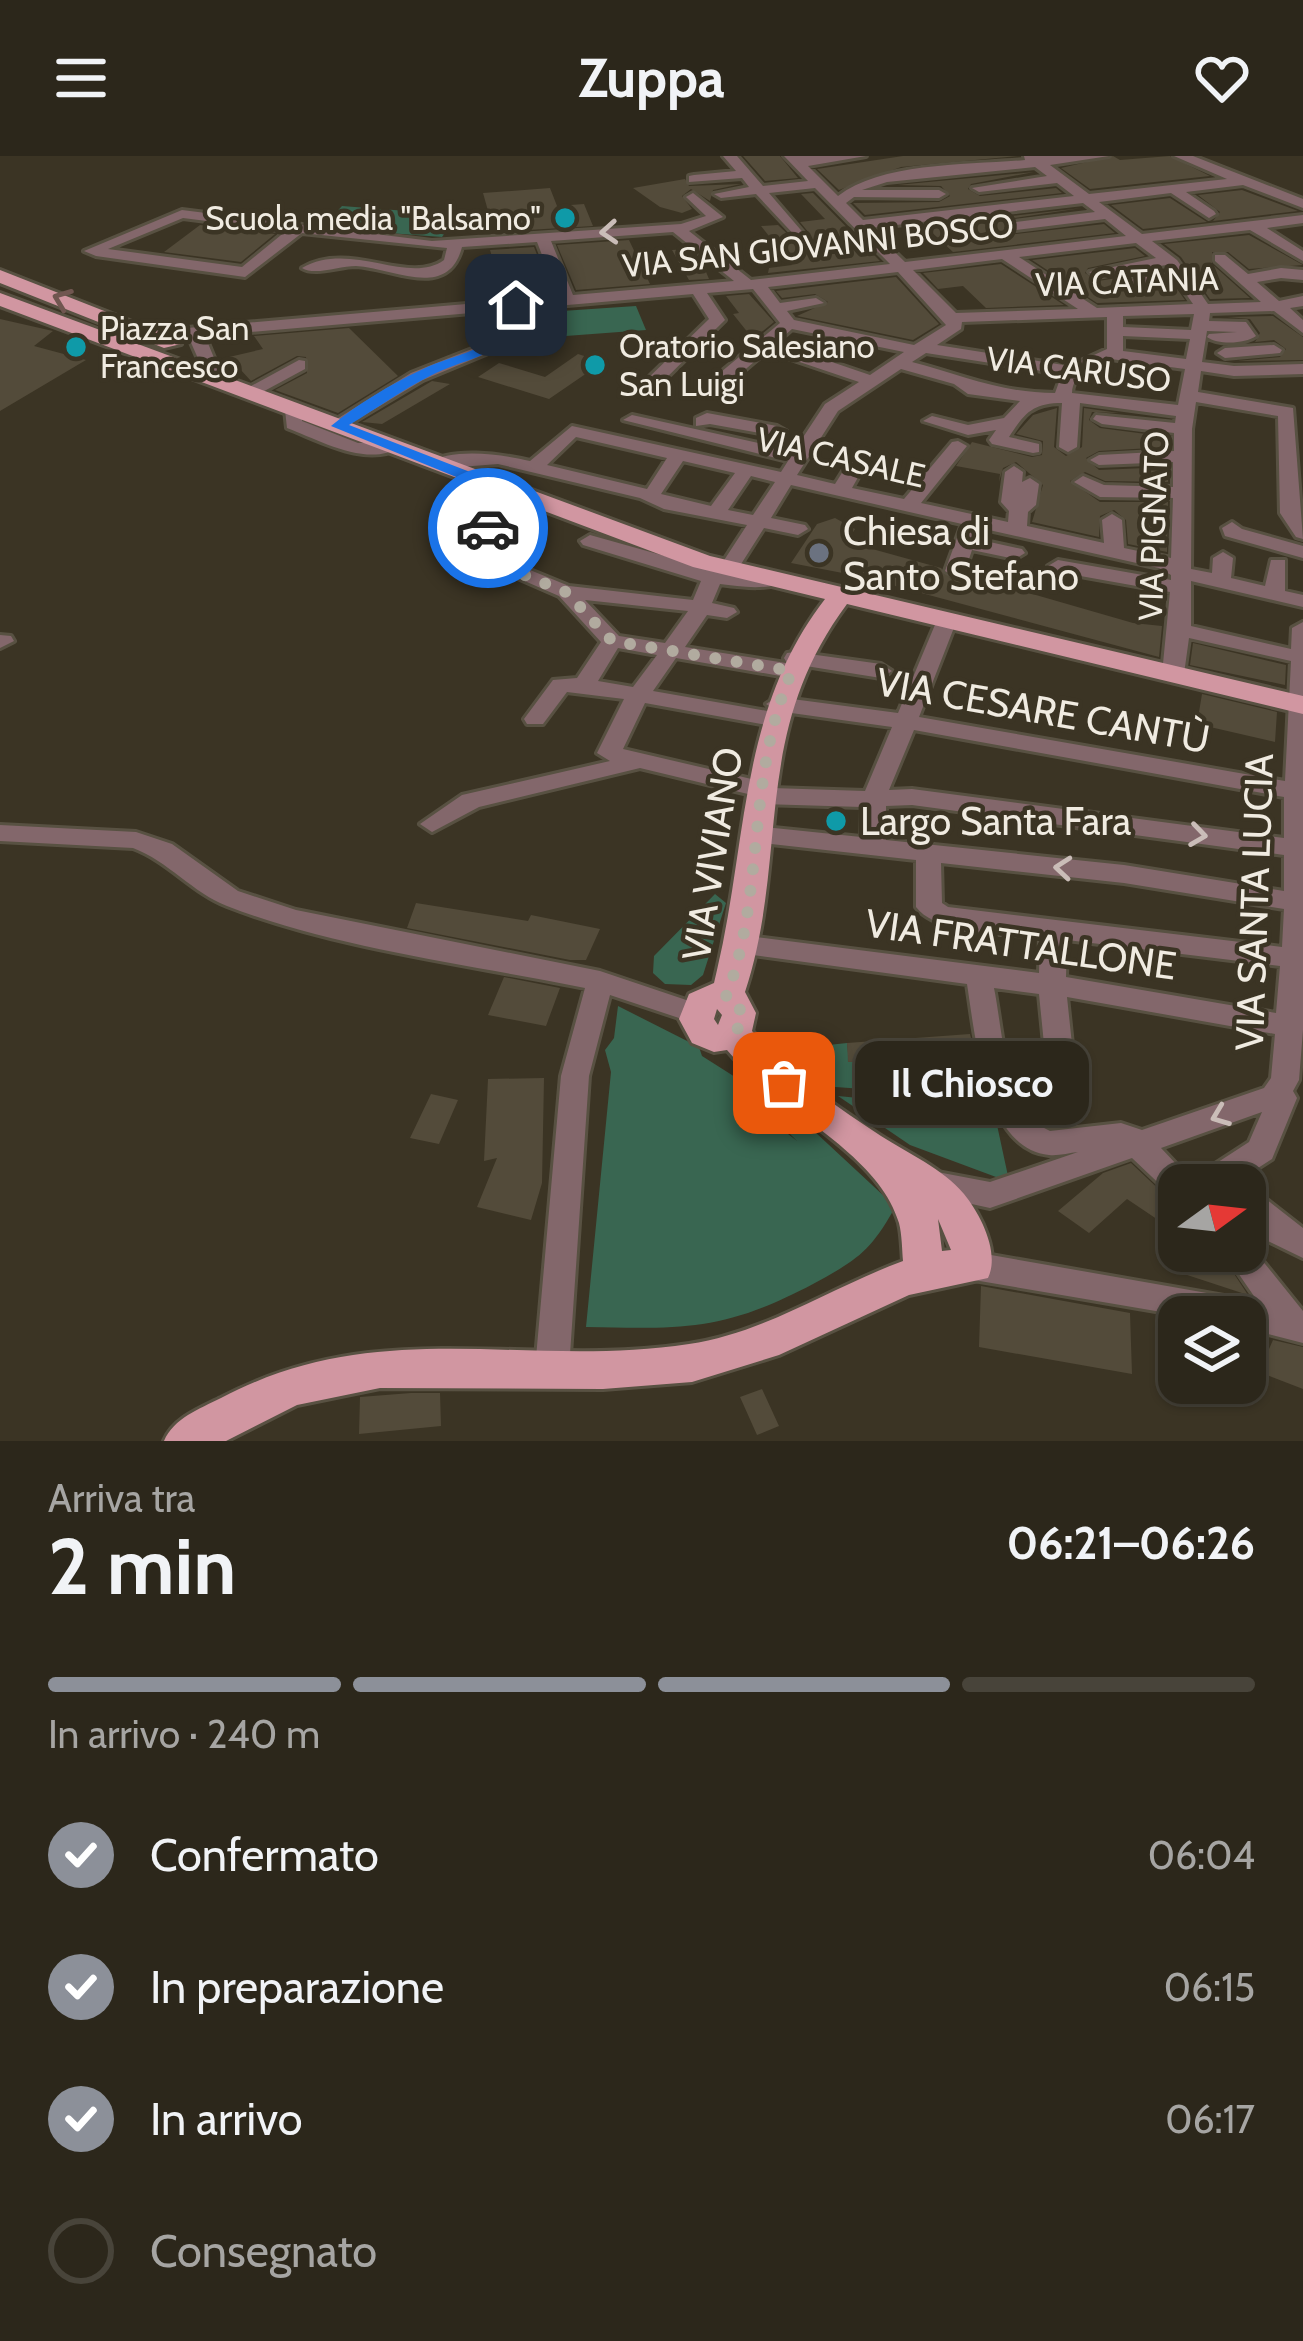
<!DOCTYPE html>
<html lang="it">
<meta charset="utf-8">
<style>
:root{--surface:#2c271b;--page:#383328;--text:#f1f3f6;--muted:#a6a5a3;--line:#48443a;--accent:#8c9099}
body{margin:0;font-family:Cabin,sans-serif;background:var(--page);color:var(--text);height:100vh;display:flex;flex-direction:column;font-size:45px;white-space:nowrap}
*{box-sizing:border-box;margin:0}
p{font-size:39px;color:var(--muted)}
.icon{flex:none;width:66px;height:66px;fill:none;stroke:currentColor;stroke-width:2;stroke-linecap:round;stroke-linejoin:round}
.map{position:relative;height:1285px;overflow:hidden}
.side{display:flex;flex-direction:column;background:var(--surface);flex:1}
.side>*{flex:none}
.needle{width:78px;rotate:75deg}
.fabs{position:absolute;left:1158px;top:1008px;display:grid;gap:24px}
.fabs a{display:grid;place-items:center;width:108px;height:108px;border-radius:24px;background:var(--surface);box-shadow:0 3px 9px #0004,0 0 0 3px var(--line);font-size:60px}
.pin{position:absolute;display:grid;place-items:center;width:102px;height:102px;color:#fff;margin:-51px;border-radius:24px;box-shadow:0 6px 18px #0006}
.courier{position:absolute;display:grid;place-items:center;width:120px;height:120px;margin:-60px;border:9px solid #1a73e8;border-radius:50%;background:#fff;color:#222;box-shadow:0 3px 15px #0007}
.bubble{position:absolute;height:84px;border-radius:24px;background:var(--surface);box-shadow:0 3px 9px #0004,0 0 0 3px var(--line);font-size:39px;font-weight:700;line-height:84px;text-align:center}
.overview em{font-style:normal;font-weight:700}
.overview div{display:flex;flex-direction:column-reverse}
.overview{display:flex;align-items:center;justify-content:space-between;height:204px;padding:0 48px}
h1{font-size:78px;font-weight:700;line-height:90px}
.bar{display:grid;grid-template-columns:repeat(4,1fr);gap:18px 12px;align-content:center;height:144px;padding:0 48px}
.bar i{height:15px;border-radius:9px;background:var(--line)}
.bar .selected{background:var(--accent)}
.bar p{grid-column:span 4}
ol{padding:0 48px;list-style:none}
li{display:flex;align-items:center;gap:36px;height:132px}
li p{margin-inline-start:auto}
li .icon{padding:12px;border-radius:50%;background:var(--accent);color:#fff;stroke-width:4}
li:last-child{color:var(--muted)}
li i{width:66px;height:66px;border:6px solid var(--line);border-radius:50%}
header{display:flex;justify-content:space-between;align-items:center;height:156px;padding:0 48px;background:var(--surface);font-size:54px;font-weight:700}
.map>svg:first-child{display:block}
.green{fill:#396651}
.building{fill:#534b3a}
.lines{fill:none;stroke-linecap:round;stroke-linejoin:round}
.minor-casing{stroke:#585142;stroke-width:6}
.major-casing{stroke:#585142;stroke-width:6}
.minor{fill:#83676b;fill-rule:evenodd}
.major{fill:#d196a1;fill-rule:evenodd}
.oneway{stroke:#cabdb8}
.oneway2{stroke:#705650}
.route{fill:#1a73e8}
.done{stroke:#b1ab9f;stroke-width:12;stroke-dasharray:0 21.6}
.culture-dot{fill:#0f9aa8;stroke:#3b3424;stroke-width:4.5}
.worship-dot{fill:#6b7280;stroke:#3b3424;stroke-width:4.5}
.labels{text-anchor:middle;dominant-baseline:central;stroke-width:9;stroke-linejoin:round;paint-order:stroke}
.far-poi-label{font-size:33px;fill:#f0ebe1;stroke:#3b3424;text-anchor:start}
.far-street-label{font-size:33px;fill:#f0ebe1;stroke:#3b3424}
.poi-label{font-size:39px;fill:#f0ebe1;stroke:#3b3424;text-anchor:start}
.street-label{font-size:39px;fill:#f0ebe1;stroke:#3b3424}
</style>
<header><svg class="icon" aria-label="menu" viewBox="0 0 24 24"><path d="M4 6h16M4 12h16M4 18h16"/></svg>Zuppa<svg class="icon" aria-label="heart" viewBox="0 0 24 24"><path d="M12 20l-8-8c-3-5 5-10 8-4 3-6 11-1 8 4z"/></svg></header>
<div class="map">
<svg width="1303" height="1285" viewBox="0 0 1303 1285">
<rect width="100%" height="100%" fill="#3b3424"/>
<path class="green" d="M342,50L459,59L442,81L322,72Z
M636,150L646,174L539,182L532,157Z
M715,738L726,747L703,819L691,829L665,828L653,817L654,800Z
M618,850L699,891L702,900L743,926L733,935L797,985L773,961L786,949L885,1041L893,1055C869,1097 855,1105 813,1128C724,1175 684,1173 586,1171L611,916L605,894L614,882Z
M847,887L849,906L914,905L917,922L959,923L963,940L821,930L796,912L800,892Z
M838,940L994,955L1008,1020L996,1021L910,989Z"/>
<path class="building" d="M743,0H780L798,22L765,25Z
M903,0H1018L901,11L839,34L817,13Z
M1113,0L1120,4L1170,0L1210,20L1090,33L1061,12Z
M1034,16L971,28L968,33L980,40L1056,32L1062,37L865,59L853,47L939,46L950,40L941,30L897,29Z
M685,23L689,30L741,28L713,34L710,45L691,33L682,40L692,53L682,57L660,51L633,32Z
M550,32L557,50L584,48L593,70L494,76L483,37Z
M1242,34L1298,55L1213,65L1220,56L1198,39Z
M813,37L880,105L768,117L769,112L792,109L761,70L778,69L798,88L808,84L809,77L800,66L825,63L801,38Z
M1170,42L1207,66L1143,73L1111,49Z
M1082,52L1014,62L1004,72L1016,78L1104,68L1115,77L953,96L925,70Z
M200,69L275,78L241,106L164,96Z
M1249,79L1303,109L1249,113L1228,96H1212V108L1250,142L1210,143L1181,101L1164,88Z
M629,84L650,128L576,134L557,89Z
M534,91L552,136L504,140L490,94Z
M1135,92L1145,100L1088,112L1085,117L1098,125L1130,120L1123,128L1133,136L1177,133L1185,144L1097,147L1032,104Z
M686,93L701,104L709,123L689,124L672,94Z
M1001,108L1064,149L986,152L963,130L938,133L923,117Z
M896,121L939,168L913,184L797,160L828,146L815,138L782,142L776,135Z
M749,138L774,166L753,183L733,158L739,157L726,140Z
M1273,160L1303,181V204L1237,205L1280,201L1286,193L1274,184L1255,186L1260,177L1250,163L1227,161Z
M0,163L53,175L34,190L86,204L0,255Z
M349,172L398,220L338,257L275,234L307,217L306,201L297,200L251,225L229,201L263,193L254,180Z
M578,198L603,206L549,243L478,221L499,207L545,221Z
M432,225L450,228L382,268L362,266Z
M1057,252L1054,291L1066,300L1082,291L1084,252L1119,257L1092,256L1089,264L1100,272L1169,281V291L1099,295L1086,302L1099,314L1168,311V326L1105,325L1085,316L1070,325L1100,346H1168L1167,396L1128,388L1126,364L1114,354L1100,360L1099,381L1032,366L1043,329L1016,306L1003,312L999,326L1000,318L956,310L972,286L1032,301L1042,299L1043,285L1016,278L1033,259Z
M835,362L855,373L847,386L941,412L953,425L967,419L1133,467L1162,470L1159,501L858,420L791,407L817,368Z
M1193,487L1286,509L1285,529L1190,509Z
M1202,538L1277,556L1275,586L1197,568Z
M416,747L528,765L531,759L600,773L586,804H570L407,772Z
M504,821L560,832L546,870L488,859Z
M970,878L985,939L963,940L959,923H917L914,905L848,906L847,887Z
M544,922L542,1027L531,1064L477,1051L497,1002L484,1005L488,923Z
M431,938L458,944L439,988L410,982Z
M1131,1007L1167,1041L1179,1045V1078L1127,1043L1089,1077L1058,1055L1103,1017Z
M1181,1095H1219L1248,1139L1178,1116Z
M981,1130L1130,1157L1132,1218L979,1191Z
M1273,1184L1303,1191V1233L1259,1216Z
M762,1233L779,1270L757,1279L740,1241Z
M411,1237H440L441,1270L359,1278L360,1241Z"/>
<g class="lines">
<g class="minor-casing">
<path id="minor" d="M723,0H737L763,30L808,25L784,0H866L808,10L838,40C882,6 970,9 1025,4L1024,0H1109L1050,9L1089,38L1227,23L1174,0H1193L1303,43V52L1243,29L1186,36L1214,55L1216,58L1209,62L1171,37L1099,46L1142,78L1303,59V67L1267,72L1303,95V105L1250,74L1152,85L1177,104L1208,148L1261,146L1215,105V99H1225L1248,118L1281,112L1303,114V124L1281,122L1257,126L1279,145L1303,140V150L1290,152L1303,164V177L1274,155L1210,157L1209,165L1246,166L1256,180C1245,188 1218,189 1207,181L1209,178L1237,176L1207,175L1202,206L1234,210L1303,208V218L1234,220L1201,215L1198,236L1293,252L1303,383L1296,381L1280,357L1278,260L1196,246L1192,273L1191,413L1212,417L1213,402L1223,396L1233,402L1231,422L1265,430L1271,404H1285V435L1303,439V451L1191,425V470L1291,493L1292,472L1303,466V874L1299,924L1293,935L1297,942L1272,1003L1244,1021L1248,1029L1303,1072V1102L1268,1085L1245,1061V1029H1213L1208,1019L1212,1010L1249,986L1262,956L1161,992L1196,1029H1179V1041L1170,1038L1132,1002L990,1052L921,1037L917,1028L921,1019L932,1015L990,1026L1078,996C1069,997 1058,1000 1049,999C984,993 975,877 967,828L731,796L727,789L731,782L740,779L1039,817L1040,781C1006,777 937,779 916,751V704L754,686L742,678L754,670L861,681L862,651L759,648L751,646L748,638L640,612L479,651L432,676L420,668L462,639L610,605L597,597L624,543L567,536L543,568H527L524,563L553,524L577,522L601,486L559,440L463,398L476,373L511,336L518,334L527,340L492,379L484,395L569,430L693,444L701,425L583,389L580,385L590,379L722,416L719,412L747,369L664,353L640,342L498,308L435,313L426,308C452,291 500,298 530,305L572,270L781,316L788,305L623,264L632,259L794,295L825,248L859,226L767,195L721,234H709V226L780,167L753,133L707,137L725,164L655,233L641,229L709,163L693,138L522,153L507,182L488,197L423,224L338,275L332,274V266L411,217L477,191L495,175L506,154L205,180L219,214L211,219L203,214L189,182L107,189L99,184L107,179L558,140L537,86L462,91C448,145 393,112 356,110C339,110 315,120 302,112C351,84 408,130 444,104L447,92L302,77L245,121L96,100L84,95L182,54L432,85L681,68L706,60L686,41L693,37L723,61L689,75L751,124L890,108L815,32L769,37L806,80L799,84L756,38L721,42L714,38L749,31L742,22L689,26V20L694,19L736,15ZM1035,11L1047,20L972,32L979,36L1057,27L1074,40L863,64L846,47L854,41L939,42L946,38L939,34H862L887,26ZM1083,47L1095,56L1015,66L1008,70L1015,74L1105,63L1126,80L905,106L870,72ZM183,62L286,75L242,111L108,93ZM673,76L734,125L573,139L551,85ZM1136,87L1156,102L1089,116L1097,121L1166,109L1173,119L1135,122L1127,127L1135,132L1179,128L1193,148L1097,152L1019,101ZM1002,103L1078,153L956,157L913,114ZM898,116L946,169L914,189L794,164L787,155L824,147L816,142L780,147L768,131ZM1194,158L1191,174L1123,171V160ZM1107,161V193L1070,210L937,189L961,173L962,166ZM792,173L904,196L870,219L776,187ZM1123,180L1190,183L1186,203L1123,195ZM926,197L1062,218L1055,237C1001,237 962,219 912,206ZM1111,203L1185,213L1178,249L1072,237C1073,216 1093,210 1111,203ZM901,213L954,228L968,238L1020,245L1004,262L968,269L932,260L923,265L968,279L996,274L989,284L992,288L1033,297L1039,296V288L1009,281C1024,258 1032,247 1062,247L1059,291L1068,296L1077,291L1080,247L1176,260L1175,267L1096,259L1093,263L1102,268L1174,277V295L1099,299L1090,304L1099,309L1173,306V331L1104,329L1083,320L1074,326L1100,341L1173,342L1171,402L1124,392L1122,364L1112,358L1102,364L1104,387L1027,370L1028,356L1036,349L1039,328L1030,322L1022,326L1023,316L1014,310L1005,316L1001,346L1009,355L1008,366L921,347L967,290L958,285L952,286L904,343L852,332L870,300L861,295L855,296L835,328L797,319L838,255ZM576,281L667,302L647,333L547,309ZM683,305L735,317L711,350L661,338ZM751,320L775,326L753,359L728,354ZM791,329L962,368L945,415L955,421L965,415L972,394L1015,403L1025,397L1022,393L976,383L980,372L1159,412L1171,419V424L1058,404L1048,410L1058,416L1170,436L1162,518L1165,523H1181L1184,518L1189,482L1291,505L1285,625L919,561L957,464L947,458L937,464L898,557L777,541L766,548L777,555L892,571L865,635L772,632L760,625L623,593L645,547L773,570L784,563L773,556L653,535L676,502L792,522L803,515L792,508L685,491L707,459L727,462L737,456L734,452L712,447L720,428C742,431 772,435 790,423L780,417L731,418L736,416L764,372L798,379L808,373L805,369L771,362ZM585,444L688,455L665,487L619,480ZM618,492L657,499L633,531L598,525ZM914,574L1284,641V682L912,633L889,634ZM912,649L1284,699V735L1124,709L886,684V650ZM941,707L1124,727L1284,753L1282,791L948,751L942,747ZM1067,784L1280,810L1276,857L1066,821ZM994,832L1039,838L1045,898L1049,906L1059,909L1069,906L1073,898L1067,841L1275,878L1271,922L1264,932L1142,974L1121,967L1050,975C1004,954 1003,875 994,832Z
M1274,189L1282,194L1280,197L1225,202L1217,197L1225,192Z
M299,204L305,205V213L255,240L240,236Z
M294,249L303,254L302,265L358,287L391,286L400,291C368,312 319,284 287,272L285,254Z
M707,257L777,270L786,275L777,280L710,268L696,270V262Z
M1232,366L1242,373L1303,390V402L1225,380L1222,372Z
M0,479L11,480L14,485L0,492Z
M795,496L881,508L892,515L881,522L787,507L784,502L787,497Z
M0,669L136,676L172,688L238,735L296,754L600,815L704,850L708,857L704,864L694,867L610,839L589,920L569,1213L564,1224L552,1229L540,1224L535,1213L561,920L585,832C467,808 338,793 227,750C193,737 168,705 133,692L0,685Z
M1245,1083L1303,1155V1187L1245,1172V1161H1191L974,1124L963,1120L958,1110L963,1100L974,1096L1258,1146L1223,1095H1245Z"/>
</g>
<g class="major-casing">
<path id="major" d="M0,114L178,184L181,188L164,192L0,127Z
M0,137L710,400L1303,540V558L847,448C750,578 790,699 745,836L756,857L752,875C788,918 835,950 881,980C909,998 942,1012 964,1038C981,1059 1000,1097 988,1122L909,1139L779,1199L692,1226L603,1233L380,1232L297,1249L226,1285H164C174,1262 199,1253 221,1242C380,1158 524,1213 689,1188C765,1177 832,1131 903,1105C902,1093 902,1079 899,1067C878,995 775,953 727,894L714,896L692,887L679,863L689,838L714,827L717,814C748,684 739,554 825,443L693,411L0,150ZM717,853L722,859L718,869L714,863ZM938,1063L951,1094L942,1095Z"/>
</g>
<use href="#minor" class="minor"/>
<use href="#major" class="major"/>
</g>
<defs><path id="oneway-chevron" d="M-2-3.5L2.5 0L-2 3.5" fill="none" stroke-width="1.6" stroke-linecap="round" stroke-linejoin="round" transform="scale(3)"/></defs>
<g class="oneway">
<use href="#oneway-chevron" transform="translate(609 76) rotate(176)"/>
<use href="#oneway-chevron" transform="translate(1198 679) rotate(8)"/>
<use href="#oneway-chevron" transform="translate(1063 712) rotate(-175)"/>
<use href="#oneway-chevron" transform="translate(1220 960) rotate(159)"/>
</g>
<use class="oneway2" href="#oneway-chevron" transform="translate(62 143) rotate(-159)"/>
<path class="route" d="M516,145L522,149C505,205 475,197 430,220C402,234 376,253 349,269L524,337V343L488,377L480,372L508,342L331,270C356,249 391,228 421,214C462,194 493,200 509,149Z"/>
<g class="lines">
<path class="done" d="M488,372L473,398L566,436L612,485L792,515C745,622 766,742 725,843L742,855V867L734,877L755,905L784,927"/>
</g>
<g class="culture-dot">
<circle cx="565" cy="62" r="12"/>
<circle cx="76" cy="191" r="12"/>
<circle cx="595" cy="209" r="12"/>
<circle cx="836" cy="665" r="12"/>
</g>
<circle class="worship-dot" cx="819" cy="397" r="12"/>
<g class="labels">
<g class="far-poi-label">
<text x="541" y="62" text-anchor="end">Scuola media "Balsamo"</text>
<text x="100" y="172">Piazza San<tspan x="100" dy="38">Francesco</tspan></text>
<text x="619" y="190">Oratorio Salesiano<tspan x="619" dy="38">San Luigi</tspan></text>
</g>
<g class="far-street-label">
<text transform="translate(818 89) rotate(-6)">VIA SAN GIOVANNI BOSCO</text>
<text transform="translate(1127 125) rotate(-2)">VIA CATANIA</text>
<text transform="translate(1079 213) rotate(7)">VIA CARUSO</text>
<text transform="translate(841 301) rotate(13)">VIA CASALE</text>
<text transform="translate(1153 370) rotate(-88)">VIA PIGNATO</text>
</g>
<g class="poi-label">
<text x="843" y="375">Chiesa di<tspan x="843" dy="45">Santo Stefano</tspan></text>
<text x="860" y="665">Largo Santa Fara</text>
</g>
<g class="street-label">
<text transform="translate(1043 554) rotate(10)">VIA CESARE CANTÙ</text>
<text transform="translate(712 698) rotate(-81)">VIA VIVIANO</text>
<text transform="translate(1254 746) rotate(-88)">VIA SANTA LUCIA</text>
<text transform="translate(1021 788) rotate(8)">VIA FRATTALLONE</text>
</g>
</g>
</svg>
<div class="fabs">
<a><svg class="needle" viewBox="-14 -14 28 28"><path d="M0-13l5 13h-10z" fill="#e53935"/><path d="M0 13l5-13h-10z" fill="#a6a5a3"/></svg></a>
<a><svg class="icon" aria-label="layers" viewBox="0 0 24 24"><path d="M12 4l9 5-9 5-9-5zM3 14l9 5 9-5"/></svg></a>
</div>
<div class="pin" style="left:784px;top:927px;background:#ea580c"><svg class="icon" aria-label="bag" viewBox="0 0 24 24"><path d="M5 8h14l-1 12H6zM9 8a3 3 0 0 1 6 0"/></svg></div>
<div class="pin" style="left:516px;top:149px;background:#1f2937"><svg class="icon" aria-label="home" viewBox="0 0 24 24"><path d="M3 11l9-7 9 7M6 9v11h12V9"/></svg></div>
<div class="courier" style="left:488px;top:372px"><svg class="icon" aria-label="car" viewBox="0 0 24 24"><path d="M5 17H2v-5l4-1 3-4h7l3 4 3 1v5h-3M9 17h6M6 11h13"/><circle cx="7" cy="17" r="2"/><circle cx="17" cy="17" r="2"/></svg></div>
<div class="bubble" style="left:855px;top:885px;width:234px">Il Chiosco</div>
</div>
<section class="side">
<div class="overview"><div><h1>2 min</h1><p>Arriva tra</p></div><em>06:21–06:26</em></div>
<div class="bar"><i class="selected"></i><i class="selected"></i><i class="selected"></i><i></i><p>In arrivo · 240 m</p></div>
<ol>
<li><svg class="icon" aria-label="check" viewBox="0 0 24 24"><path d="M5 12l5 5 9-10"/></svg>Confermato<p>06:04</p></li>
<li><svg class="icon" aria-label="check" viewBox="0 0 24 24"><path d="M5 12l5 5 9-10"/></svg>In preparazione<p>06:15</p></li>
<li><svg class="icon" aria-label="check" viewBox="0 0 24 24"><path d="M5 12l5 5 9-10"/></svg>In arrivo<p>06:17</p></li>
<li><i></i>Consegnato</li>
</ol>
</section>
